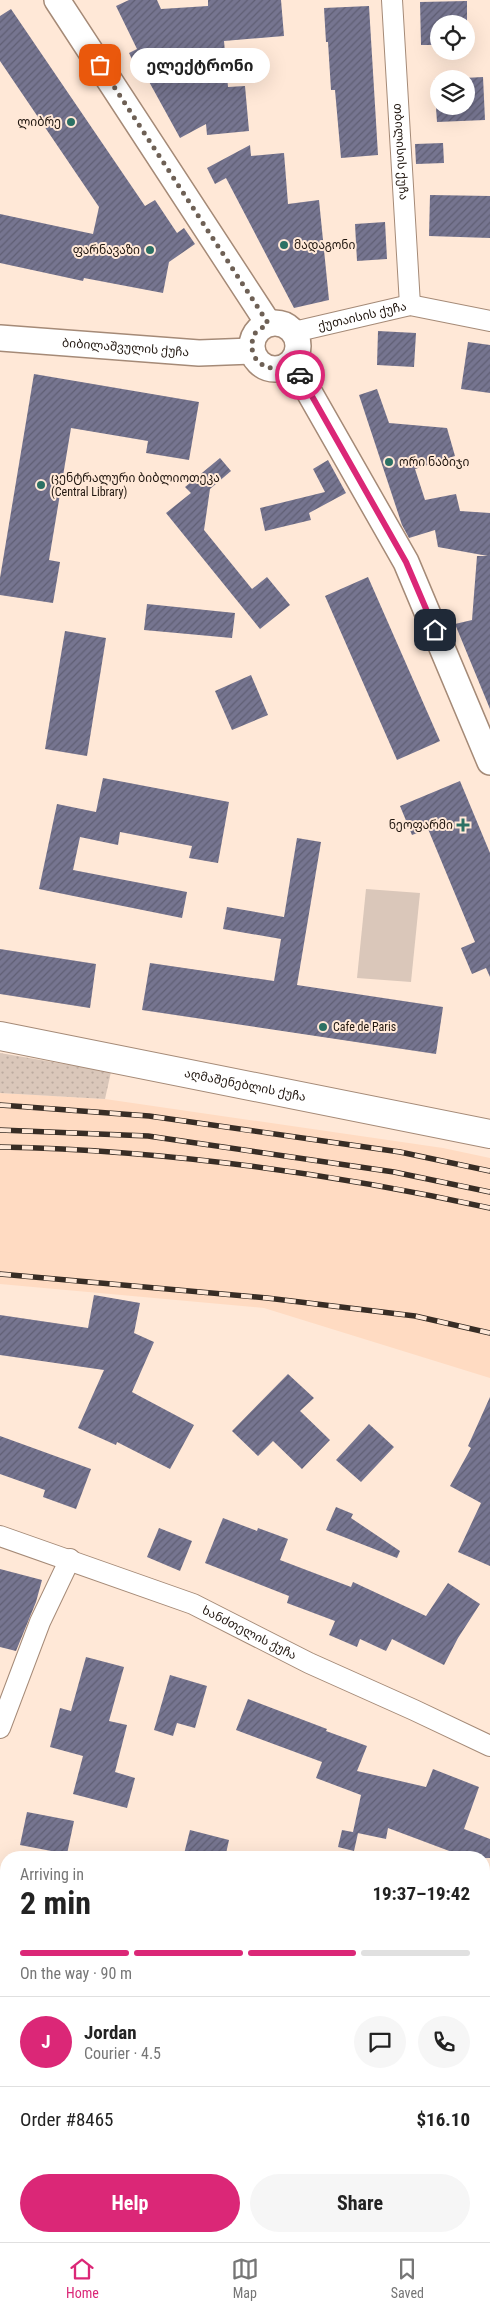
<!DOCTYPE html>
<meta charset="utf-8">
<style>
:root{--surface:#fff;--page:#f6f6f6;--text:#222;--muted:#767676;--line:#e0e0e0;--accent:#db2777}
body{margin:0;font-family:"Roboto Condensed","Noto Sans Georgian",sans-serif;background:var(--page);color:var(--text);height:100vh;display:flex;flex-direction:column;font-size:19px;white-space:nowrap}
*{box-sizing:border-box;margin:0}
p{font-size:16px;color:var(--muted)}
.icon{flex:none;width:28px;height:28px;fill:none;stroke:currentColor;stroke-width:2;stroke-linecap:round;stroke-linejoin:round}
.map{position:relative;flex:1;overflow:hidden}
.panel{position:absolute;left:0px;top:1851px;width:490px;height:391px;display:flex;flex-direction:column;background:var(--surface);border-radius:20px 20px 0 0;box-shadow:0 5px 20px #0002}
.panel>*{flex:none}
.buttons{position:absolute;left:430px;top:15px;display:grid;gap:10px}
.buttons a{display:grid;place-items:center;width:45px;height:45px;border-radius:50%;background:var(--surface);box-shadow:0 5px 20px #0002;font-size:25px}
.pin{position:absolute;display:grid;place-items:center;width:42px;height:42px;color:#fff;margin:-21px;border-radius:10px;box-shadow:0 2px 8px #0006}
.courier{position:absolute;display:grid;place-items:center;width:50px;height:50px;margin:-25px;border:4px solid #db2777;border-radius:50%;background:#fff;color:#222;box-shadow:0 1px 6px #0007}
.bubble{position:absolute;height:35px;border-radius:18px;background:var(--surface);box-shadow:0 5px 20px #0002;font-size:16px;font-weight:700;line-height:35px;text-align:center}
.summary em{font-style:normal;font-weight:700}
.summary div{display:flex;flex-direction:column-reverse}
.summary{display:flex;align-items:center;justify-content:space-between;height:85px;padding:0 20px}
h1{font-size:32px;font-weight:700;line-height:38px}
.bar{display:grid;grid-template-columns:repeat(4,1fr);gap:8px 5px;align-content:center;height:60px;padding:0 20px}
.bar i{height:6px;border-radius:4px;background:var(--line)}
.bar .on{background:var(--accent)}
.bar p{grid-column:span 4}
.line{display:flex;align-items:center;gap:12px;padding:0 20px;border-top:1px solid var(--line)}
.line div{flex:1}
.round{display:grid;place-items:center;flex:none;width:52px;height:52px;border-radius:26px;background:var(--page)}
.action{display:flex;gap:10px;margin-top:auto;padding:10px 20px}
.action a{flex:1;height:58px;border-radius:30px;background:var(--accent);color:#fff;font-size:20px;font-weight:700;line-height:58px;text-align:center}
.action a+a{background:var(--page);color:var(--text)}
.menu{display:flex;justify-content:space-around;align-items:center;height:70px;border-top:1px solid var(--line);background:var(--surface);font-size:14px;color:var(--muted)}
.menu a{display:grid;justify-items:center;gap:2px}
.menu .on{color:var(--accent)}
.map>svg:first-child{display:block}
.built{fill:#ffdbc2}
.grass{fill:#dac7ba}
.park{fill:url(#park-dots)}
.building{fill:url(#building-hatch)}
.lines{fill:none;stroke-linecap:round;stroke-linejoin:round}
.minor-casing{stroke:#a58a77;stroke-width:22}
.tertiary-casing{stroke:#a58a77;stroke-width:28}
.secondary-casing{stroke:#a58a77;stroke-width:30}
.minor{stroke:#fff;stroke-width:20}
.tertiary{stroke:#fff;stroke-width:25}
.secondary{stroke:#fff;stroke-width:28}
.rail-casing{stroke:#382d25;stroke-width:5.5}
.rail{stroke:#ffe8d7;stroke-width:4;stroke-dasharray:11;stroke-linecap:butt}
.done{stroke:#6e6055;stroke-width:5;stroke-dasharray:0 9}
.route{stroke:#db2777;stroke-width:6}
.poi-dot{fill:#2c7164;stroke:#ffe8d7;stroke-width:2}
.labels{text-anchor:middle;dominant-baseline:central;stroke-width:4;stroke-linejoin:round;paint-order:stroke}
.poi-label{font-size:12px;fill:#20160f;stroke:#ffe8d7;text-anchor:start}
.street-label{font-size:12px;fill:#20160f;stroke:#ffe8d7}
</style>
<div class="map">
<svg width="490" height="2242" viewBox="0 0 490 2242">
<defs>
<pattern id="park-dots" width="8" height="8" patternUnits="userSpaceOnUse" patternTransform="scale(1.25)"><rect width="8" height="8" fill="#dac7ba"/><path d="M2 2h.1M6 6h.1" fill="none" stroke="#bbaa9f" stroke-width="1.8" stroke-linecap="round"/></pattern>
<pattern id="building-hatch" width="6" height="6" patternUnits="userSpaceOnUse" patternTransform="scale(1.25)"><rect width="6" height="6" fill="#767590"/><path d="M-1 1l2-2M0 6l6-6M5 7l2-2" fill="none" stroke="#605f74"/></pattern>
</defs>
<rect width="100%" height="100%" fill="#ffe8d7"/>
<path class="built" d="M0,1093L105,1099L443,1148L490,1158V1378L264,1308L0,1284Z"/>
<path class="grass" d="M366,889L420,893L411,982L357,978Z"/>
<path class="park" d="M0,1053L111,1072L105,1099L0,1093Z"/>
<path class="building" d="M129,0H157L161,9L208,6V0H281L284,36L224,41L228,87L245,86L249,131L207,135L206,124L180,138L147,78L142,80L129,53L137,49L116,6Z
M467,1V45L466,24H439V45H421L420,2Z
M369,6L378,155L341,158L335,90H331L328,42H326L324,8Z
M11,9L145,206L155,200L177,233L184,228L195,244L169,262L163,293L84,278L83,281L0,263V214L93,234L99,207L0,61V16Z
M483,77L485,120L437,122L434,79H439V106H466V79H446Z
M443,143L444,163L416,164L415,144Z
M250,145L251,156L284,153L288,204L319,200L329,300L294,308L226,178L215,184L207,168Z
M430,195L490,196V238L429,236Z
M385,222L387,259L357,261L355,224Z
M378,331L416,333L414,367L377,365Z
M468,342L490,345V393L461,389Z
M34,374L199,402L189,460L146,453L148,441L71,428L49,560L60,562L53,603L0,595V578Z
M377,389L389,423L447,428L455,456L415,469L425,500L456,494L460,511L490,513V709L455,624L472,620L477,556H488L438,547L435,530L409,538L402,525L359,395Z
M220,458L231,471L210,489L204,530L252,589L267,577L290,605L260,629L166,513L191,493L185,487Z
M328,460L346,493L309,513L311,520L265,531L260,508L325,492L313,469Z
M368,577L440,741L397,760L325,596Z
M147,604L235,613L232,638L144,630Z
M65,631L106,638L87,756L45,749Z
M251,675L268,715L232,730L215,691Z
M103,778L229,802L218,863L189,858L192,846L120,832L118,845L80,837L73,870L187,892L182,918L39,889L57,804L96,812Z
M460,781L490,853V977L486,968L472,974L461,948L475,942L428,829L412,835L400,806Z
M297,838L321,842L297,985L443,1007L436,1054L142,1010L150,963L274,981L281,939L223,929L227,907L284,917Z
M0,949L96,964L90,1008L0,994Z
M94,1295L140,1303L134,1333L154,1342L132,1392L194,1425L170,1469L117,1442L116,1445L78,1428L104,1370L0,1355V1315L88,1328Z
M288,1374L314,1398L300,1411L330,1440L302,1469L273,1441L258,1456L232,1431Z
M490,1397V1566L458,1552L481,1503L450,1486L471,1448L468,1446Z
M369,1424L394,1447L361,1482L336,1460Z
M0,1436L91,1469L76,1509L43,1497L45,1490L0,1474Z
M336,1507L353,1514L351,1518L400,1551L397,1558L326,1530Z
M223,1518L257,1531L258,1528L288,1539L280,1560L351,1587L353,1582L426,1616L448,1583L480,1604L458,1638L444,1665L392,1639L386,1651L360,1639L357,1647L329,1635L335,1621L287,1603L289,1596L205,1563Z
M159,1528L192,1541L180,1571L147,1557Z
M0,1569L42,1580L36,1602L16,1651L0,1647Z
M86,1657L124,1667L109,1721L127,1725L115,1772L135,1778L127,1808L73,1794L83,1756L50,1747L60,1708L71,1711Z
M170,1675L207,1686L195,1728L177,1723L173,1736L154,1730Z
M248,1699L327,1729L326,1731L367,1746L357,1771L426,1787L433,1769L479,1787L464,1829L490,1839V1858H468L388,1828L386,1839L353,1832L361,1795L316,1778L322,1762L236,1730Z
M27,1812L74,1821L67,1854L20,1845Z
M190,1830L229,1840L225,1858H183Z
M342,1830L358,1833L354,1851L338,1847Z"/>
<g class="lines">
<g class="minor-casing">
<g id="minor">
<path id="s1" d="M392,0L410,305"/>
<path id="s2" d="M294,332L410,305L490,321"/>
<path id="s3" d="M0,1536L193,1604L309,1663L414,1710L490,1746"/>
<path d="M0,1728L40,1622L70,1559"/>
<path d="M0,1923L6,1924"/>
<path d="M0,2122L6,2124"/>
<path d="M390,2236L409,2242"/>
<path d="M72,2242L73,2236"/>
</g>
</g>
<g class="tertiary-casing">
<g id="tertiary">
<path d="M57,0L268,323"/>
<circle cx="275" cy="346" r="23"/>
<path id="s4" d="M0,338L199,353L252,351"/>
<path d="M292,362L406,562L490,762"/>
</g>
</g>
<g class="secondary-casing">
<g id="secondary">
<path id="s5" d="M0,1036L490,1134"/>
</g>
</g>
<use href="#minor" class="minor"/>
<use href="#tertiary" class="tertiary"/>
<use href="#secondary" class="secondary"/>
<g class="rail-casing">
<path id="rail" d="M0,1105L149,1116L400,1152L490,1171
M0,1130L148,1136L394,1172L490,1192
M0,1147C165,1150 329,1173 490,1208
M0,1274L267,1298L415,1316L490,1333"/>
</g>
<use href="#rail" class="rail"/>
</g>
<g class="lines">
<path class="done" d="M100,65L268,323L254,334C249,350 253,361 268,368L285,367L292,362L300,375"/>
<path class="route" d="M300,375L406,562L435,630"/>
</g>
<g class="poi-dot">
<circle cx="71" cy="122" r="5"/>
<circle cx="284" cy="245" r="5"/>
<circle cx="150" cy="250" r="5"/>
<circle cx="389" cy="462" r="5"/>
<circle cx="41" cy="485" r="5"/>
<path d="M460.5 817.5h5v5h5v5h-5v5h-5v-5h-5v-5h5z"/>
<circle cx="323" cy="1027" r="5"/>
</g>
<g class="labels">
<g class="poi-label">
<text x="61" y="122" text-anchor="end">ლიბრე</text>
<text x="294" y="245">მადაგონი</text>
<text x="140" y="250" text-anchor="end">ფარნავაზი</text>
<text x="399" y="462">ორი ნაბიჯი</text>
<text x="51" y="478">ცენტრალური ბიბლიოთეკა<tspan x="51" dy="14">(Central Library)</tspan></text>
<text x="453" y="825" text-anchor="end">ნეოფარმი</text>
<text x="333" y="1027">Cafe de Paris</text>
</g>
<g class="street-label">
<text stroke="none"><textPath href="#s1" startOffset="152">თბილისის ქუჩა</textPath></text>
<text stroke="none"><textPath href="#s2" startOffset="70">ქუთაისის ქუჩა</textPath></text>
<text stroke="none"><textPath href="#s4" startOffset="126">ბიბილაშვულის ქუჩა</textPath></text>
<text stroke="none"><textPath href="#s5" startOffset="250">აღმაშენებლის ქუჩა</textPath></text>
<text stroke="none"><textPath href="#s3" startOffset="268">ხანძთელის ქუჩა</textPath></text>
</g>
</g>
</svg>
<div class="buttons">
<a><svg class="icon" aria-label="locate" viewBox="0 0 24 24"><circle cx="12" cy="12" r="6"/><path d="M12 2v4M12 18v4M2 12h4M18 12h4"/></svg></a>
<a><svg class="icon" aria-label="layers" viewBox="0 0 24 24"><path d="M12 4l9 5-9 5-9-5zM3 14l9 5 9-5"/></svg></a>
</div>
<div class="pin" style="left:100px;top:65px;background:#ea580c"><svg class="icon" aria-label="bag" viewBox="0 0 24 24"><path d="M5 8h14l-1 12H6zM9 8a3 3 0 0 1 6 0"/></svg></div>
<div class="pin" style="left:435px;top:630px;background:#1f2937"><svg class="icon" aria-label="home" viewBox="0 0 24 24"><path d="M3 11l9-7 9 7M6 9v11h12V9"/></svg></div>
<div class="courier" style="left:300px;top:375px"><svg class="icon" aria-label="car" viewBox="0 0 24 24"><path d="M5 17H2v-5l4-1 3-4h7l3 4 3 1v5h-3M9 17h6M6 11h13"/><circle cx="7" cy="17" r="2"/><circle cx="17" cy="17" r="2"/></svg></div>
<div class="bubble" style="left:130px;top:48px;width:140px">ელექტრონი</div>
<section class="panel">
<div class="summary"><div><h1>2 min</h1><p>Arriving in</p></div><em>19:37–19:42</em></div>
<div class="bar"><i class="on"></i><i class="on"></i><i class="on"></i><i></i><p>On the way · 90 m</p></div>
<div class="line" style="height:90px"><b class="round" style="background:var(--accent);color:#fff">J</b><div><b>Jordan</b><p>Courier · 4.5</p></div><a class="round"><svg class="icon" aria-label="chat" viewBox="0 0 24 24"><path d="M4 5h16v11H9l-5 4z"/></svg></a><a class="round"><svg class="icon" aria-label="phone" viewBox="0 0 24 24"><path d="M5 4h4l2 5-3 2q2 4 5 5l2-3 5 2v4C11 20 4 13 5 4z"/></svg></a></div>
<div class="line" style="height:65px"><div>Order #8465</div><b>$16.10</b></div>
<div class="action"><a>Help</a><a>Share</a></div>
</section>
</div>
<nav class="menu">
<a class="on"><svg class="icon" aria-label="home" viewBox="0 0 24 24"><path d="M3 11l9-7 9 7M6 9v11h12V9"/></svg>Home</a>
<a><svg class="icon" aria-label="map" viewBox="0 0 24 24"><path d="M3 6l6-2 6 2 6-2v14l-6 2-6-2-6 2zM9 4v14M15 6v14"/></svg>Map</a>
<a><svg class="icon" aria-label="saved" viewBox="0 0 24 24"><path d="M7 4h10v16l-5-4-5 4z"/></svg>Saved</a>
</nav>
